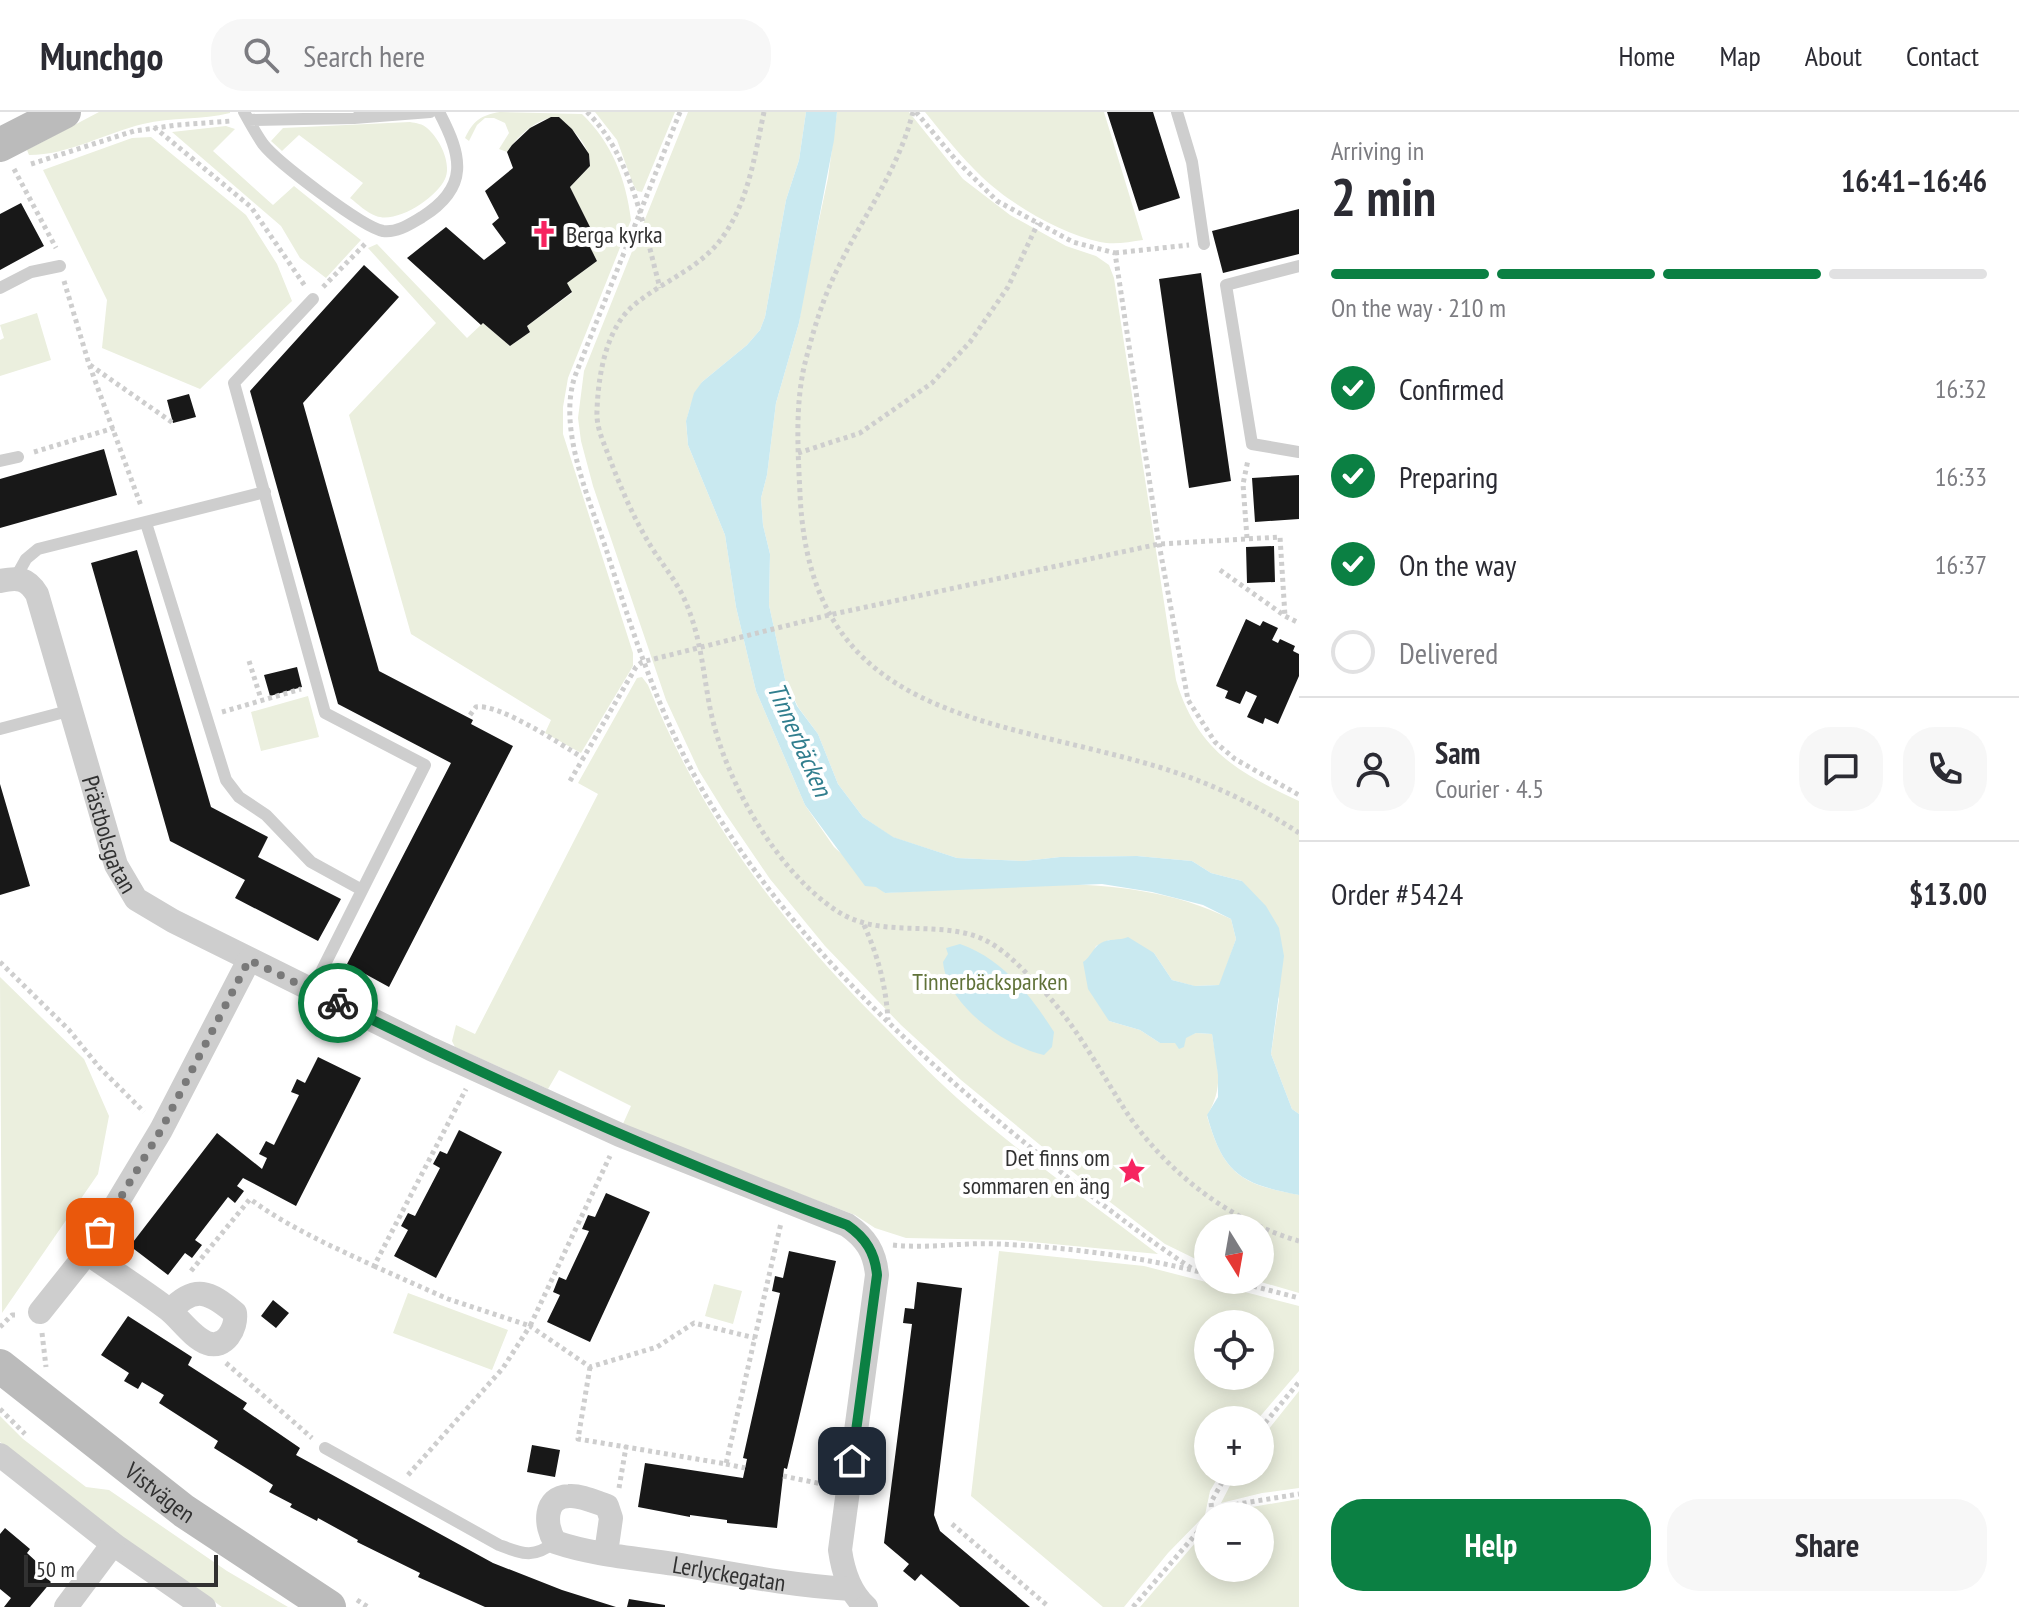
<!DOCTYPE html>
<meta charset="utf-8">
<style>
:root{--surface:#fff;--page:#f7f7f7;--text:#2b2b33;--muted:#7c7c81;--line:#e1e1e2;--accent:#0b8043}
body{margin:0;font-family:"PT Sans Narrow",sans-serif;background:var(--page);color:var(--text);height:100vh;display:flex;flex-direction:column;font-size:30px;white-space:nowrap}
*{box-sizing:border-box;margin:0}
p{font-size:26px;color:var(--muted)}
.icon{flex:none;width:44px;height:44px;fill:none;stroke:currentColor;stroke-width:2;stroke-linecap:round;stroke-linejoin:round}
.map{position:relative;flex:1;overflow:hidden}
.side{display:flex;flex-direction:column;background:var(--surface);width:720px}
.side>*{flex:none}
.needle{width:52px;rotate:169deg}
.controls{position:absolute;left:1194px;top:1102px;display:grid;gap:16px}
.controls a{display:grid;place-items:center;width:80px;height:80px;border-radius:50%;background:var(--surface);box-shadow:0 4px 20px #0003;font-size:40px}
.scale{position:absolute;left:24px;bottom:20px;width:194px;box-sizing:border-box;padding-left:8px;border:4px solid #313131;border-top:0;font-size:22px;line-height:28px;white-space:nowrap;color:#313131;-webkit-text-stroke:6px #fff;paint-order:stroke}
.pin{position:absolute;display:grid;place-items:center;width:68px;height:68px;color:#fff;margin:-34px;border-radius:16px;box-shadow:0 4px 12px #0006}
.courier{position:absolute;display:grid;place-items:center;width:80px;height:80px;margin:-40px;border:6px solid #0b8043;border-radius:50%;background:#fff;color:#222;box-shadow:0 2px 10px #0007}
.overview em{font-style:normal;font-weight:700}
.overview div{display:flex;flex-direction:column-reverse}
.overview{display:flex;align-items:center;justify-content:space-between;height:136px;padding:0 32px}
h1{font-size:52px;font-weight:700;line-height:60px}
.bar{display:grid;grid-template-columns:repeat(4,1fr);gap:12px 8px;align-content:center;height:96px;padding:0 32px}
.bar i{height:10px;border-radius:6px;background:var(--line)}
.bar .active{background:var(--accent)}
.bar p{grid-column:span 4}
.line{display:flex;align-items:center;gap:20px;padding:0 32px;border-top:2px solid var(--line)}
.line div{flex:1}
.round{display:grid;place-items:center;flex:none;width:84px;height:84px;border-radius:32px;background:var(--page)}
ol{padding:0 32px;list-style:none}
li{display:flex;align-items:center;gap:24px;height:88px}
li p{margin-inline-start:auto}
li .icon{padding:8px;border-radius:50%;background:var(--accent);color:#fff;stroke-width:4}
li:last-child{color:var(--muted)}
li i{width:44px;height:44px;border:4px solid var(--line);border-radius:50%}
.action{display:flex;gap:16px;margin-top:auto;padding:16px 32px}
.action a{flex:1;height:92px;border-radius:32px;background:var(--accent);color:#fff;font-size:32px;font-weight:700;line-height:92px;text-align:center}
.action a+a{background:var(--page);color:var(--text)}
header{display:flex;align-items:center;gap:48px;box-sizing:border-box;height:112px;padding:0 40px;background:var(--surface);border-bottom:2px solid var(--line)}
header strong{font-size:38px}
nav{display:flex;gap:44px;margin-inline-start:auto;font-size:28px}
.search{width:560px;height:72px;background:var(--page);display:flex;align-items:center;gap:20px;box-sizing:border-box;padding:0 28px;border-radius:32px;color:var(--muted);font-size:30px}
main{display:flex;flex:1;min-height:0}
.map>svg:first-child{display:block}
.green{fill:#ebefde;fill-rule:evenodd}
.water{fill:#c9e9f0}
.building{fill:#181818}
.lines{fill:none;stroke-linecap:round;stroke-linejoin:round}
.path{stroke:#cecece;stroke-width:5;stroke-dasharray:4 4;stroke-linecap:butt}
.service{stroke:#cecece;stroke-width:12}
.minor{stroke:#cecece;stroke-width:24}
.secondary{stroke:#bbb;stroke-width:34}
.done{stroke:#797979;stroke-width:8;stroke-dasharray:0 14.4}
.route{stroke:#0b8043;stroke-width:10}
.labels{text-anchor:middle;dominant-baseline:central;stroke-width:8;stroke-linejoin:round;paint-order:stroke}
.poi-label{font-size:24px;fill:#313131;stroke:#fff;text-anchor:start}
.street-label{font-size:24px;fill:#313131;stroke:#fff}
.park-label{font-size:24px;fill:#607239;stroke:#fff}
.water-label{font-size:26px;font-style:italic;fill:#317e8e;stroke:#fff}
</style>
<header>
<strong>Munchgo</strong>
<div class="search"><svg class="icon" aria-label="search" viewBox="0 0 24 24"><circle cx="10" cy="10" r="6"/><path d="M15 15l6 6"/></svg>Search here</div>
<nav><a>Home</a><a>Map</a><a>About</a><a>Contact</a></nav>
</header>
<main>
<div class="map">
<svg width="1299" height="1495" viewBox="0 0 1299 1495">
<rect width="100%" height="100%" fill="#fff"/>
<path class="green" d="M99,0H230V1C202,8 172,5 143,12C105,21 69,43 29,43L27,38Z
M500,0L582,2C612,31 626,67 631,108L568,266L563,295V322L633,541V554L581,641L545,621L551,608L411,522L349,303L436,211L368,136L377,132L467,226L483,211L510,234L530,220L527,214L572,181L567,171L597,149L585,125L592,119L570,75L590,54C591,34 573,18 559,5C539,4 517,24 507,40L499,37L509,21L505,11L494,6H485L477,13L469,29L465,26C473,9 481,3 500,0Z
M595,0H675L642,80L637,79L633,72L617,28Z
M688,0H806L799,48L786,88L765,205L760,218L747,233L702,270L690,295L686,310L688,333L725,423L736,495L756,579L805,693L834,735L885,781C998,775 1126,755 1231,807L1236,827L1220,873L1194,874L1172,868L1154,841L1118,829L1109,828L1096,834L1091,845L1109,909L1140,918L1160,931L1174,930L1196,921L1212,922C1217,955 1225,973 1207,1004C1224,1063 1241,1072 1299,1083V1181L1254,1168H1260V1116H1208V1153L1165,1132L1106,1087L961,968L901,913L825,834L770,767L725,701L699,659L666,588L593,374L581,329L578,306L584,259Z
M837,0H909L963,67L1010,103L1066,134L1096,144L1109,153L1114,166L1176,568C1197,638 1237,660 1299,689V1002L1292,997L1271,942L1279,887L1242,769L1211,761L1192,749L1137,744L1060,745L1024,749L957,746L892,725L863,705L838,672L818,622L798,595L785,567L769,493L770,442L763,413L761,386L767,363L776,291L799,211L803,184L828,66Z
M925,0H1104L1143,128C1129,130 1114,133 1100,130C1062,122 1010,92 982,65C961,45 943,22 925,0Z
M410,10C416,11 423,12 427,16C440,27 452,52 445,67C436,86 397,112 376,104C367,101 358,92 350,86L363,71L299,23L282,39L271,29L283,16Z
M226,14L235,17L213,39L273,93L294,74L361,128L326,166L300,146L281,114L172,20Z
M151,25L246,103L277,152L292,189L200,277L102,236L107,188L43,58L132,26Z
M37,201L51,248L0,264V228L4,226L0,213Z
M642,565L648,573C702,707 778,807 879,909C905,935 930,962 957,986C1020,1042 1091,1091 1158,1142L1012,1128L906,1126L875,1116L855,1103L622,1014L631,994L559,958L548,977L455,935L452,929L456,913L475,922L598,682L578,671L637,566Z
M308,584L319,625L261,639L251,600Z
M0,865L84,947L109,1004L98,1062L2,1201Z
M999,1139L1144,1154L1299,1194V1259L1257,1308H1208V1360H1221L1210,1379L1205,1403L1168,1441L1124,1495H1103L971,1384ZM1208,1212H1260V1264H1208Z
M714,1172L742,1179L733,1212L705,1204Z
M408,1181L508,1218L492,1258L393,1221Z
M1299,1279V1376L1262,1381L1221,1391L1237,1360H1260V1328Z
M0,1304L23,1327L86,1375L109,1378L227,1459L288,1495H222L111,1417L0,1330Z
M1299,1387V1495H1140L1208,1416V1456H1260V1404H1226L1240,1397Z"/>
<path class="water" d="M806,0H837L834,28L799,211L776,291L767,363L761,386L763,413L770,442L769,493L785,567L797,594L818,622L838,672L863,705L893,725L957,746L1024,749L1060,745L1137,744L1192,749L1211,761L1242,769L1266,794L1279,816L1284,844L1271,942L1292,997L1299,1002V1083C1241,1072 1223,1062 1207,1003L1218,985V963L1212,922L1196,921L1186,926L1184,935L1179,937L1175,931H1160L1140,918L1109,909L1088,877L1083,850C1091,845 1093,835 1101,831C1109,826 1119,829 1128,825L1154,841L1172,868L1195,874L1219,873L1236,827L1231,807L1203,793L1152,780L1102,772L885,781L876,775L865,774L805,693L756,579L736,495L725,423L688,333L686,309L694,281L702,270L747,233L760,218L765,205L786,88L799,48Z
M960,832C1003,847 1031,884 1054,920L1052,935L1044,943C1004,934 947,893 943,850L948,842L946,836Z"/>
<path class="building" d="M1107,0H1153L1180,86L1139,99Z
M551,5H559L572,17L589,42L590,54L570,75L592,119L585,125L597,149L567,171L572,180L527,214L530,220L510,234L483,211L481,213L407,146L446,115L484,148L506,131L492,112L499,106L485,79L513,56L507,40L512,33L530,16Z
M21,91L44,134L0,158V102Z
M1299,97V142L1223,161L1212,119Z
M364,153L399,185L303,291L379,559L473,608L471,612L513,634L389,875L347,852L451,651L338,592L250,279Z
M1201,161L1231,369L1189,376L1159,167Z
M189,282L196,305L173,311L167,288Z
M104,337L117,383L0,416V367Z
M1299,363V407L1255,410L1252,366Z
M1274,434L1275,470L1247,471L1246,435Z
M137,438L211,695L268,725L258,745L341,787L318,829L235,786L245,768L170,729L91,451Z
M1246,507L1260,514L1263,509L1278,516L1272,528L1278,531L1280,527L1295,534L1293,539L1299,542V564L1278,612L1265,606L1263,612L1247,605L1257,584L1246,579L1240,592L1225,586L1228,579L1216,574Z
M297,555L302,575L270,584L264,563Z
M0,672L30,774L0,783Z
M318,945L361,966L296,1094L243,1066L237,1074L244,1079L235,1091L228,1085L195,1128L202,1133L192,1146L185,1141L168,1163L130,1134L217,1021L262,1057L267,1046L259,1042L266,1029L274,1033L299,983L291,980L297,967L305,971Z
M459,1018L502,1040L436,1166L394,1144L408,1118L401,1114L408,1101L415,1104L440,1056L433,1052L440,1039L447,1042Z
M606,1081L650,1100L590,1230L547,1210L560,1183L553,1180L559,1165L566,1168L589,1119L582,1117L588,1103L595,1105Z
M789,1139L836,1149L787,1357L784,1356L777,1416L727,1411V1408L690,1403V1405L638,1395L645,1351L743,1366L747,1347L743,1346L780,1181L772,1179L775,1164L783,1166Z
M917,1170L962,1176L934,1403L940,1419L1030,1495H960L921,1462L915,1469L903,1459L909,1452L884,1431L912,1212L903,1211L905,1196L914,1197Z
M273,1188L289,1201L276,1216L261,1204Z
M128,1204L192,1245L188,1253L247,1291L243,1297L300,1336L296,1343L493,1451L562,1478L616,1495H485L418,1465L420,1461L357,1430L358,1428L318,1406L317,1409L290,1395L292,1392L269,1380L273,1373L214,1336L218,1329L159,1291L164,1283L142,1270L138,1277L124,1269L129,1261L101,1243Z
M532,1333L560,1338L555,1365L527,1360Z
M5,1416L30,1437L27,1441L40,1453L37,1457L51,1470L30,1495H4L11,1486L0,1477V1422Z
M629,1487L665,1493V1495H627Z"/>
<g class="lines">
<path class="path" d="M587,0C632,44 644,117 660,176
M680,0L575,264C557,318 590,388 607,440C632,518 657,597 698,670C777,812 900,929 1025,1031C1079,1075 1135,1119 1194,1158
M764,0C755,42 749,87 724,123C702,156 664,168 634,193C606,216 598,264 597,299C596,317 605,333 611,350C621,376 632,402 646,426C658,448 677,468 686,491C701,526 703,560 710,596C724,667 776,759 837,799C880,827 932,808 978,825C999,833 1017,851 1032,867C1071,904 1097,954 1125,998C1165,1059 1229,1109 1299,1129
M913,0C898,59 863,104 837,158C822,188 812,223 804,255C795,297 798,339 800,382C810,610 991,604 1162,656C1211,671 1257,693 1299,721
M916,0L955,47L997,89L1073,130L1115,141L1159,432L1188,588L1215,630L1235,647L1299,683
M154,15L251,95L305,174
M31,52L134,19L177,13L231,9
M14,57L56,136
M1115,141L1189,133
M64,169L89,252L141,394
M323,175L366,131
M90,253L173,311
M34,340L114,316
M798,341L860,321L932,271L970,230L1008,175L1038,111
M1247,426L1243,372L1248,348
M1220,458L1285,504L1299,511
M249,549L261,587
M222,600L301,577
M470,603L476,595C499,591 562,633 583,646
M570,669L636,555L642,550L829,503L1159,432L1280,425L1285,504
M864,813C878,844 886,874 888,908
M0,850L69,918L99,955L144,1000
M893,1133C929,1137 963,1130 999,1132C1066,1135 1143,1145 1208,1162
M374,1154L448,1187L530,1214L610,1044
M191,1159L250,1087C288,1115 331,1134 374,1154L466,977
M1230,1168L1299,1186
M0,1215L12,1203H16
M42,1221L46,1255
M226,1251L312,1326
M590,1255L578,1327L626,1335
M0,1297L25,1322
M1260,1317L1299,1270
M726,1352L745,1356
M408,1363L503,1256L530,1214L590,1255L657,1235L694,1211L755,1226
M783,1364L827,1373
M619,1376L626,1335L726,1352L781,1111
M1212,1403L1211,1390L1228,1360
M1213,1403L1238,1392L1299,1382
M952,1412L1049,1495
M357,1488L368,1495
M1133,1495L1208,1408"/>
<path class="service" d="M244,0C250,11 256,22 263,32C277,50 362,115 383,119C397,121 410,112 422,105C470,75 462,44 439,0
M1177,0L1192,50L1204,132
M249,8L354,6L430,0
M1299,154L1226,173L1252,332L1299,340
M0,176L31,160L60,154
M0,349L18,345
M146,411L226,668L239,685L266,703L311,750L362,778
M16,465L26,447L38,437L265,380
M0,617L72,598
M312,878L425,653L325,601L234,271L313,187
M325,1336L499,1433C523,1442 533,1447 555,1430"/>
<g class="minor">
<path id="s1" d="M0,469C18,465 27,466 37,482L116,753L136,787L173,809L431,937L620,1023L847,1113C866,1126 875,1140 877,1163L840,1438C843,1459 849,1480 866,1495"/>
<path d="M87,1141C114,1160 143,1178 169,1198C180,1207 193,1226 207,1231C225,1238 237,1216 235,1201C210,1180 195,1172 170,1199"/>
<path d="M40,1200L87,1141L161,1018L249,848"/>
<path d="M0,1343L113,1432L204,1495"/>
<path id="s2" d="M606,1441L611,1406L607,1394C595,1390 581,1383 569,1384C543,1385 545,1414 555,1430C593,1443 635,1446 675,1452C734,1462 792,1474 851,1477"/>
<path d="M66,1495L113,1432"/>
</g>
<g class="secondary">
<path d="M0,33L64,0"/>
<path id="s3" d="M0,1254L184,1399L329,1495"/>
</g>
</g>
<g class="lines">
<path class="done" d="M100,1120L161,1018L249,848L338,891"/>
<path class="route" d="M338,891C504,973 673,1049 847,1113C866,1126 875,1141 877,1163L852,1349"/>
</g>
<defs>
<g id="church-bare" transform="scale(2.16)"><path d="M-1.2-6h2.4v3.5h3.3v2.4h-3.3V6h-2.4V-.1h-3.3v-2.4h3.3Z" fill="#f62460" stroke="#fff" stroke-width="2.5" paint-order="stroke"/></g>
<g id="sight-bare" transform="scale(2.16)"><path d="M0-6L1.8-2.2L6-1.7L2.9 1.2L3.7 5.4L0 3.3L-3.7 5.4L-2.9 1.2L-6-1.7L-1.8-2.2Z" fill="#f62460" stroke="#fff" stroke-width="2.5" paint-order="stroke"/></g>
</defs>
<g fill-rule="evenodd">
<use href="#church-bare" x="544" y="122"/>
<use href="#sight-bare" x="1132" y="1059"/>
</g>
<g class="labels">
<g class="poi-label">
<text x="566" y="122">Berga kyrka</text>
<text x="1110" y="1045" text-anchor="end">Det finns om<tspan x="1110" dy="28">sommaren en äng</tspan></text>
</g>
<g class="street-label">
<text stroke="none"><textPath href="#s1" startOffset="294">Prästbolsgatan</textPath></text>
<text stroke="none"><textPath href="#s3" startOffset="204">Vistvägen</textPath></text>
<text stroke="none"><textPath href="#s2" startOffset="324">Lerlyckegatan</textPath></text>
</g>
<g class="park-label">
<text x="990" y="869">Tinnerbäcksparken</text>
</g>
<g class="water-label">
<text transform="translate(800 627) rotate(66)">Tinnerbäcken</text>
</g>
</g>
</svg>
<div class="controls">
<a><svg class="needle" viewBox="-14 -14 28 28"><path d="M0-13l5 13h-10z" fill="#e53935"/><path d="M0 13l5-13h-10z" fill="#7c7c81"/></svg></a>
<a><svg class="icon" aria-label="locate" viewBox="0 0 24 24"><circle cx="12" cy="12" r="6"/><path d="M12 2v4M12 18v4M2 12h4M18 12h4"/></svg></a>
<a>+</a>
<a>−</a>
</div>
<div class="scale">50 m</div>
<div class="pin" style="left:100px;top:1120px;background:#ea580c"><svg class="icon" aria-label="bag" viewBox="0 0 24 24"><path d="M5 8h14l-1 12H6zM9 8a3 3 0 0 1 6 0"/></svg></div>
<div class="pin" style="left:852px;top:1349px;background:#1f2937"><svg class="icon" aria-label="home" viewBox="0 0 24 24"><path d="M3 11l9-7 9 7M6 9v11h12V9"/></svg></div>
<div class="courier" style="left:338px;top:891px"><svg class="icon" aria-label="bike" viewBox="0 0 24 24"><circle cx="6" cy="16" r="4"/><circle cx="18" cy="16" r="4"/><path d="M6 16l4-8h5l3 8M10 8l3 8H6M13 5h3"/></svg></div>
</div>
<section class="side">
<div class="overview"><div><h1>2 min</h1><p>Arriving in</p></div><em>16:41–16:46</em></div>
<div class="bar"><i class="active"></i><i class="active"></i><i class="active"></i><i></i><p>On the way · 210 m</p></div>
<ol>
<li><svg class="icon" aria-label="check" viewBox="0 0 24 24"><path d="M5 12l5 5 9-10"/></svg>Confirmed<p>16:32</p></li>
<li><svg class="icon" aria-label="check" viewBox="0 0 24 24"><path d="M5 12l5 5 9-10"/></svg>Preparing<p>16:33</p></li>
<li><svg class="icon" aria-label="check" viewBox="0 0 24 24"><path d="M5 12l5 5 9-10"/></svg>On the way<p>16:37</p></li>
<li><i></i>Delivered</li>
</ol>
<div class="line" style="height:144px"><a class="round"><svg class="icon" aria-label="person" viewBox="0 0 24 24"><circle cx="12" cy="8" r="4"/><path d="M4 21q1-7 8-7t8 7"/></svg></a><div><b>Sam</b><p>Courier · 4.5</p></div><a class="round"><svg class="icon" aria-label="chat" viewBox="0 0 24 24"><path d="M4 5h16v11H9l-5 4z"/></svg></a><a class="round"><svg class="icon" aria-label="phone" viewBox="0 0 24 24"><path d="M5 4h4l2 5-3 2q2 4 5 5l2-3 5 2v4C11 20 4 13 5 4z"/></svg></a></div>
<div class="line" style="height:104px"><div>Order #5424</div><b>$13.00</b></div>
<div class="action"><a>Help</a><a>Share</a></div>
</section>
</main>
